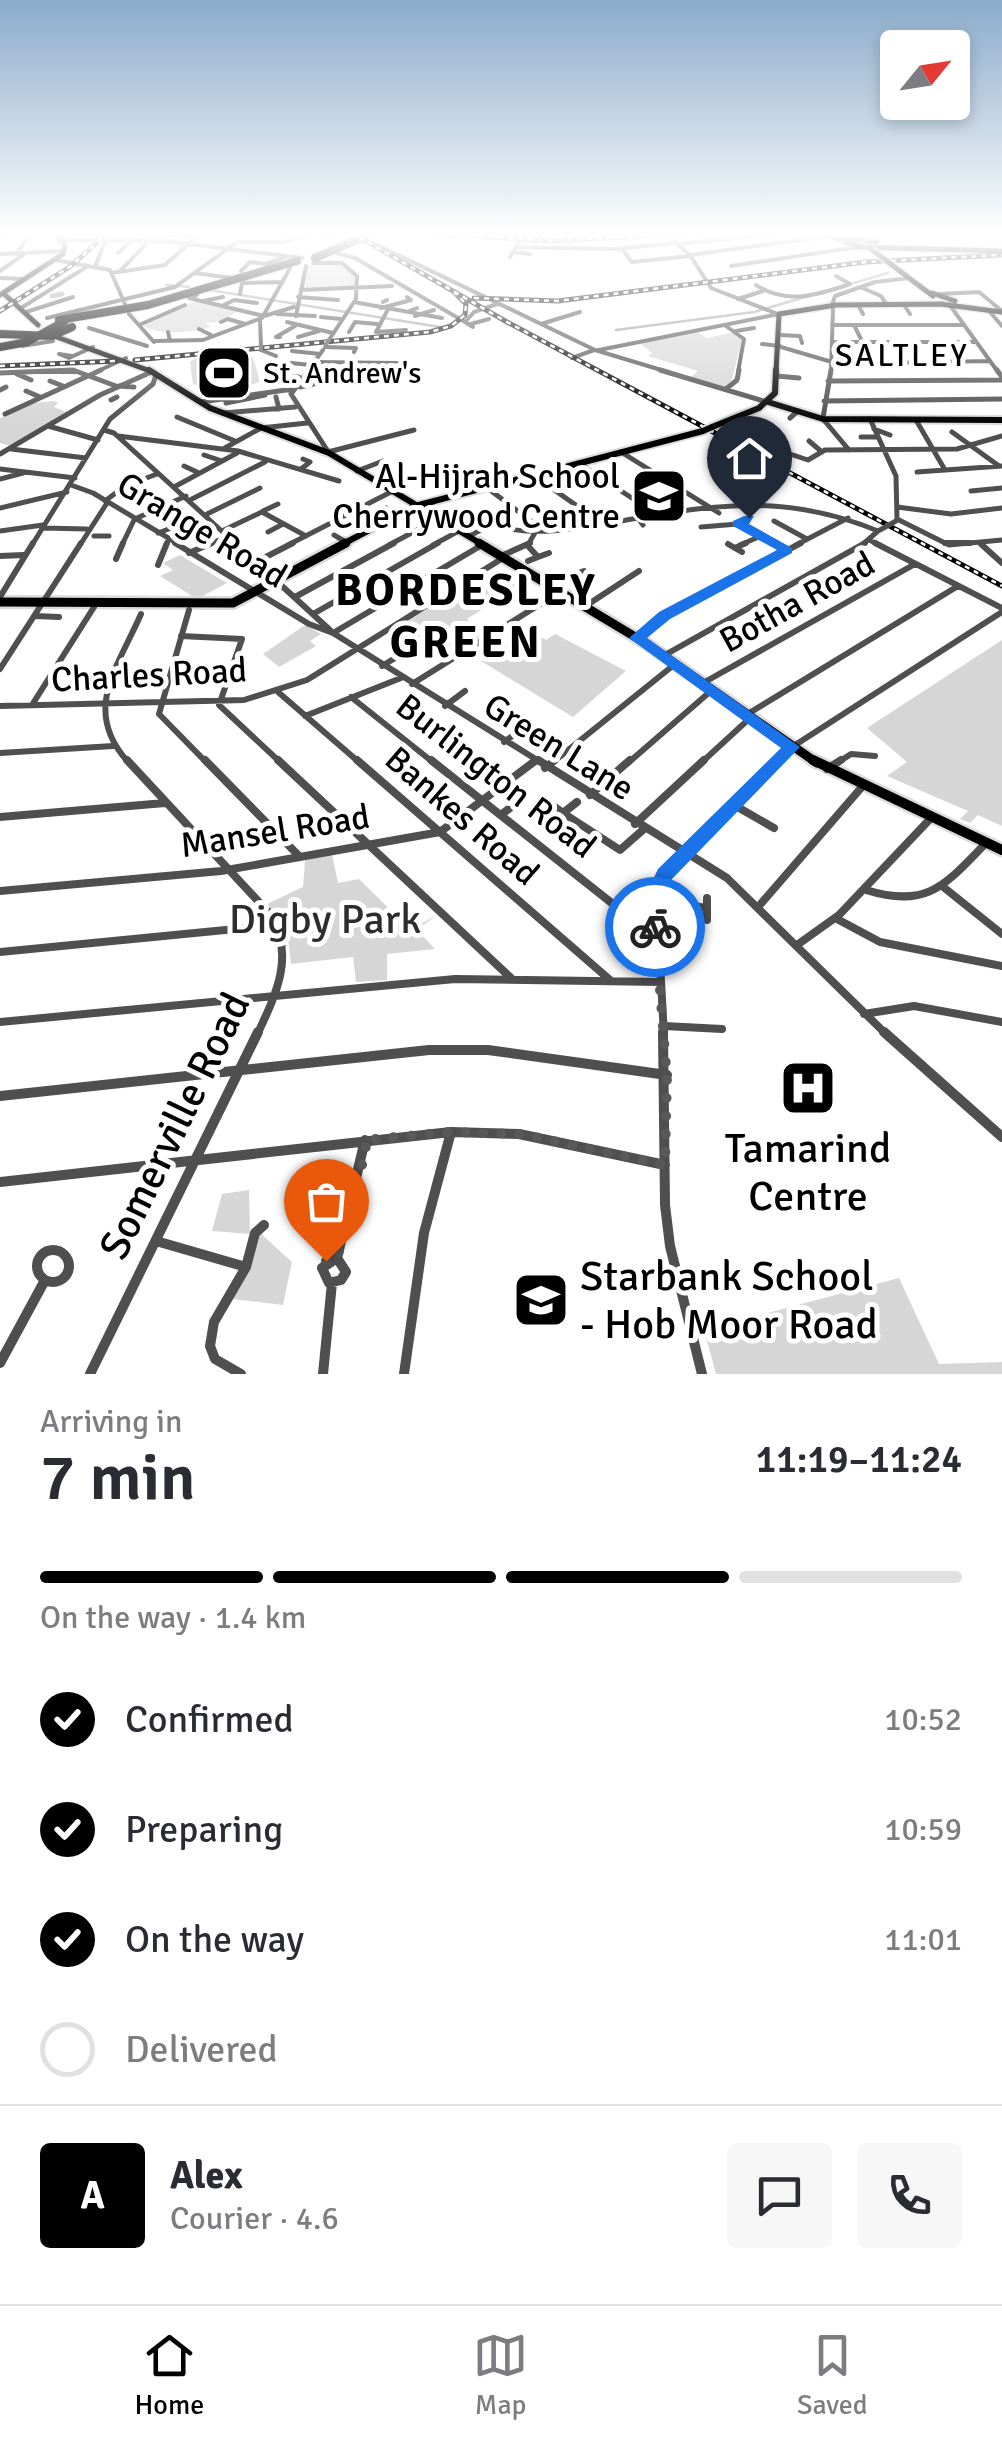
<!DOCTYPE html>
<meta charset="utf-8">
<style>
:root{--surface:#fff;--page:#f7f7f7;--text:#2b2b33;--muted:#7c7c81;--line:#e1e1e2;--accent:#000}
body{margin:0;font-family:Signika,sans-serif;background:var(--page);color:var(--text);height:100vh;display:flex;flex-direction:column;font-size:38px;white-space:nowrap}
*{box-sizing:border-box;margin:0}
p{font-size:32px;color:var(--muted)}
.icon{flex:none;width:55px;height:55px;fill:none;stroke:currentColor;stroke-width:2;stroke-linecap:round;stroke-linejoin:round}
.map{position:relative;height:1374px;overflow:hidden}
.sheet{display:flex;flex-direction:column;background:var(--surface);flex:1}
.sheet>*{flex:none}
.needle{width:65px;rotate:60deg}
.controls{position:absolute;left:880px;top:30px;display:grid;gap:20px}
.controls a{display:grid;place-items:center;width:90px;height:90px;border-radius:10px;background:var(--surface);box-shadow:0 5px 15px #0003;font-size:50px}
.pin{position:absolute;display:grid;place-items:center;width:85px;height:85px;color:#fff;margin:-102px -42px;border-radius:50% 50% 50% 0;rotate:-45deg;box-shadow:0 0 10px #0007}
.pin .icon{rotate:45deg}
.courier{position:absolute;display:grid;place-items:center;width:100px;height:100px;margin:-50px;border:8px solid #1a73e8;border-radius:50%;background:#fff;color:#222;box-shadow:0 2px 12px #0007}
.overview em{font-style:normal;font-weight:600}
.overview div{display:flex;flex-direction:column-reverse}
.overview{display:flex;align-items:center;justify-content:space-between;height:170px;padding:0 40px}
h1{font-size:65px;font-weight:600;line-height:75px}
.bar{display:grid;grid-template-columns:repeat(4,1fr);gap:15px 10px;align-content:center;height:120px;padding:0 40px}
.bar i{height:12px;border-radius:8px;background:var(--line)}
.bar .on{background:var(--accent)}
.bar p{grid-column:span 4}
.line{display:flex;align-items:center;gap:25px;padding:0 40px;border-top:2px solid var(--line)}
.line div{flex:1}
.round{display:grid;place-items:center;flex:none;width:105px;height:105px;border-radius:10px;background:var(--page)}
ol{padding:0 40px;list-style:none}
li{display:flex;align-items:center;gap:30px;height:110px}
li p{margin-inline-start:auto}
li .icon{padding:10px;border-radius:50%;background:var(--accent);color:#fff;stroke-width:4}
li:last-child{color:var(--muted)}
li i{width:55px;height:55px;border:5px solid var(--line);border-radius:50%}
.tab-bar{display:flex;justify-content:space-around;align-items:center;height:140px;border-top:2px solid var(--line);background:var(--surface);font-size:28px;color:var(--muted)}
.tab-bar a{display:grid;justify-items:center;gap:5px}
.tab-bar .on{color:var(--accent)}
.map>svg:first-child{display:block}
.green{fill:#d6d6d6}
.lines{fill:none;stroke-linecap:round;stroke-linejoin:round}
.canal{stroke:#9d9d9d;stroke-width:2.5}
.river{stroke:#9d9d9d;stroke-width:5}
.major-far3-casing{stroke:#dbdbdb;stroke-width:8}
.major-far2-casing{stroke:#dbdbdb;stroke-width:10}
.major-far1-casing{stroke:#dbdbdb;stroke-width:14}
.major-casing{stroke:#dbdbdb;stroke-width:15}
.highway-casing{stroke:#dbdbdb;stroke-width:10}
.minor-far4{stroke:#4f4f4f;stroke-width:4}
.minor-far3{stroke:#4f4f4f;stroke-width:5}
.minor-far2{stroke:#4f4f4f;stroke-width:6}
.minor-far1{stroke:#4f4f4f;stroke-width:8}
.minor{stroke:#4f4f4f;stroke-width:10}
.major-far3{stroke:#000;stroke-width:5}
.major-far2{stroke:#000;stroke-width:6}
.major-far1{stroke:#000;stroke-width:9}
.major{stroke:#000;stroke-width:10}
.highway{stroke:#000;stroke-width:8}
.tram{stroke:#000;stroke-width:2.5}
.rail-casing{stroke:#000;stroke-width:5}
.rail{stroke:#fff;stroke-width:2.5;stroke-dasharray:5;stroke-linecap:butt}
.major-bridge-far1-casing{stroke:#dbdbdb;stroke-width:8;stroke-linecap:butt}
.major-bridge-casing{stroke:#dbdbdb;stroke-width:10;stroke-linecap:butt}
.minor-bridge-far1{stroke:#4f4f4f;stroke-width:4}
.minor-bridge{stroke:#4f4f4f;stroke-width:5}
.major-bridge-far1{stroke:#000;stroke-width:5}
.major-bridge{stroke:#000;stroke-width:6}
.route{fill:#1a73e8}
.done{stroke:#595959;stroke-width:10;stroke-dasharray:0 18}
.labels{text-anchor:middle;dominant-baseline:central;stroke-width:10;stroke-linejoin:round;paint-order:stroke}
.far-poi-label{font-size:30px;fill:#000;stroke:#fff;text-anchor:start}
.far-quarter-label{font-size:32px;letter-spacing:2.5px;fill:#000;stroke:#fff}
.poi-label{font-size:35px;fill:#000;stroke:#fff;text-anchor:end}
.street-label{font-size:35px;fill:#000;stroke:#fff}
.near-park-label{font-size:42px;fill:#2d2d2d;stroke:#fff}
.near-street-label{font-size:42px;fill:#000;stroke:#fff}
.near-poi-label{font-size:42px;fill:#000;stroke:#fff}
.district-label{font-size:45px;font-weight:bold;letter-spacing:2.5px;fill:#000;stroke:#fff}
</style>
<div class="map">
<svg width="1002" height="1374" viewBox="0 0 1002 1374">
<rect width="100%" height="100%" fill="#fff"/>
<path class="green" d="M326,263C343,264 355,269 357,286L303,289L308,265Z
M195,301L238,311L221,322L205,323L211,327C190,333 159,335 143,326Z
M698,332L707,338L734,332L742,339L732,379L725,388L691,377L698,371L648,356L652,353L640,343Z
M242,352L253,357L260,382L222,393L193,384L190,362L195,358Z
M54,401L58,403L54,407L66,412L11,446L0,443V418L33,403Z
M180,555L227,583L197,599L160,576L173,570L163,563Z
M505,576L514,582L524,577L529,580L467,619L489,634L449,657L436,648L430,651L397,628L458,590L470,596Z
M305,625L321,634L310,641L316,646L279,667L263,654Z
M530,631L546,640L555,634L626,671L573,717L481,661Z
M1002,640V826L978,815L970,823L960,819L968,811L887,776L907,762L867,728Z
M332,854L338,883L359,879L411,930L438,914L417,930L435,949L387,954V980L356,982L353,957L291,964L287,929L267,904L303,887L305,860Z
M249,1190L250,1234L212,1231L222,1194Z
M260,1233L292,1262L283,1305L232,1299Z
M899,1278L939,1364L1002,1362V1374H716L704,1330Z"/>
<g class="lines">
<path class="canal" d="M166,285L190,287
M209,290L440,327
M616,330L754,312L888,273"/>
<path class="river" d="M52,296L62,294"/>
<g class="major-far3-casing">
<path id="major-far3" d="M819,232L860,247L1002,251
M842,238L877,242
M905,275L933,296
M3,293L38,325
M932,293L955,301
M0,295L63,254L65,245L59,232
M940,304L1002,312
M54,336L153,372
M776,372L779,314L836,305L943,304"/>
</g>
<g class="major-far2-casing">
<path id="major-far2" d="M149,370L210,408L329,453L483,545
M768,402L823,419L1002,420
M712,427L759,408L775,393L776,370
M341,545L415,506L703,431"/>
</g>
<g class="major-far1-casing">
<path id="major-far1" d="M479,543L647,644L817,763
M0,602L233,603L346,543"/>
</g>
<g class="major-casing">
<path id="major" d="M813,760L1002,850"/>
</g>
<g class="highway-casing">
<path id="highway" d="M315,258L375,232
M59,320L148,305L297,261
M0,334L52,336L72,327
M0,347L27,342L65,321"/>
</g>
<path class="minor-far4" d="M149,232L197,238
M412,232L455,237L465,232
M865,232V238
M892,232H915
M315,234L333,236
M0,239L7,232
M63,240L164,241L302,258
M674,241L690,255L711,288L778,314
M357,242L369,241L595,350L668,372
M680,244L791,232
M517,247L616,249L677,243
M622,249L632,262L690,256
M330,251L355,258L465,322
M514,252L530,254
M118,253L131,241
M0,254L64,251
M16,254L32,232
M690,255L830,236
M510,257L525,232
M55,260L110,270L125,304
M313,263H342L357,276L356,299L329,340
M731,266L858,247
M95,267L105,241
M270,269L266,264L285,257
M0,271L24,254
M241,271L250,262L266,264
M119,272L148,242
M111,273L165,265L202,232
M195,273L232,278
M0,278L24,279
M756,285C786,305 818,295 850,284L836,276
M860,287L881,296L887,305
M301,290L392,286
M240,294L242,283L283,282
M940,294L979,292L1002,311
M197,295L189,298L264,316L294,307
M298,297L338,300
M738,299L763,291
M203,301L223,297
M354,302L442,318
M383,302L387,300
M949,304L998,372
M832,305L835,296L875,282L909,278
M858,305L863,314
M904,305L910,314
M222,306L234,300L257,303
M21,308L88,266
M381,308L411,300L407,297
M387,311L376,332L406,330
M409,311L417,308
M989,311L1002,326
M26,312L73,297
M129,314L154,342
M277,314L315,316
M296,316L306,266
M415,316L434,310
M321,317L341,319
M47,318L175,287L237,242H282L316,232
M260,319L261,346
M221,322L228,319L245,324
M287,322L333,333
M471,324L489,319
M541,324L580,312
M139,325L185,305
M832,325H962
M854,325L863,343
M726,326L744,339L738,372
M473,327L465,322L474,312L497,304
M89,328L147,346
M199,329L213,336
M736,331L754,328
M168,332L170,341
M349,332L355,322L377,324
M781,335L800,336L802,343
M280,337H276L295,326
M298,337L319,331
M155,341L203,340L262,318L290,268
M833,342H975
M762,344L780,346
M22,346L53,341
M325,347L356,348L354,352
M781,347L832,362
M261,350L276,356
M599,350L779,314
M292,351L320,354
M72,356L59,354L69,358L93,347
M572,358L594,350
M282,362L310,365
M313,362L397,363
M357,364V372
M832,364L989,361
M24,372H78
M96,372L126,358
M307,372L323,350
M831,372L833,308"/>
<path class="minor-far3" d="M309,370L291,394L329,453
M660,370L767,402
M997,370L1002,377
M0,373L73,370L116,386
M17,374L31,380
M271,374L299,377
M777,376L799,378
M50,381L63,386
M828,381L1002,380
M119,386L134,387
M300,387L357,374V370
M726,389L737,380L739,370
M0,390L6,387
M26,391L40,397
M276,397L279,409
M111,400L117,397
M824,401L1002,399
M201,402L293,389
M226,403L265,395
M223,413L295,407
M5,414L101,370
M177,417L235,441
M790,418L798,411
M823,418L831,370
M823,419L849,450
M870,419L896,476L897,519
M916,420L945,470
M48,426L98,440
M874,429L890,435
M104,430L114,433L237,545
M952,432L999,466
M118,436L238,451L339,481
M861,437H878
M809,441L822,452
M11,449L86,458
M223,449L261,428L307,423
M781,451L808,460L825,450L957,449L1002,436
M328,452L414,430
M621,452L719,513
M0,454L100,395L149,373
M204,455L222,461
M579,463L653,512
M184,466L199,473
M0,469L75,478
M301,469L310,462L303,459
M357,471L383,461
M917,472L1002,466
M533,475L597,520
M0,479L23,473
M71,485L93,493L180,545
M174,487L237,453
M486,487L540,528
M971,491L1002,488
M138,493L161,506
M190,500L265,462
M105,501L125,486L157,474
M430,506C461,515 493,529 526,531C561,533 598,525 632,519C724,503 790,495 878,531
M897,507L951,514L1002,508
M0,508L67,492
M263,511L278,504
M207,514L260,488
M636,515L643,525
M137,518L186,496
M897,519L949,545L1002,540
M385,521L377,515L386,508
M774,521L807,539
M332,522L391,492
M701,527L738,524L778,545
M42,528L87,529
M224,530L262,512L306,536
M0,531L43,525
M268,532L283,524
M158,533L190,521
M334,535L346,542
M94,536H109
M469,536L491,525
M869,540L880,545
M32,545L110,419L153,384L156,375
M80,545L107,503
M122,545L134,520
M166,545L168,541
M206,545L219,540
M288,545L329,524
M389,545L434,521
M433,545L457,532
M528,545L536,531
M740,545L761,536
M796,545L848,518
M862,545L878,531"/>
<path class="minor-far2" d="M175,543L309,624L333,633L542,763
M235,543L330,630
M773,543L786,550
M875,543L1002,608
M945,543H970
M728,544L742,552
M981,544L1002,563
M528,546L538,557L549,553
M735,548L746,543
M189,553L212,543
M0,556L24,555
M501,556L530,543
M116,559L123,543
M258,561L293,543
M528,561L538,557
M158,565L167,543
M547,585L584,571
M0,597L33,543
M295,597L394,543
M584,607L639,571
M189,610L159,714L207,763
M313,614L438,543
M35,616L59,617
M333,633L482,545
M181,636L242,639L219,705L281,763
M637,638L665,615L801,543
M663,656L865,543
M382,666L418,644
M0,669L81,543
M703,683L915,564
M412,684L558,593
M278,692L360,763
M351,697L434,763
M32,705L94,607
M0,706L244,700L307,680L503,558
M445,706L465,691
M746,715L958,586
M305,716L401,678
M504,742L521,730
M0,753L113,746
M129,763C81,711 117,669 141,614
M552,763L675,664
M628,763L712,690
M701,763L750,718
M776,763L792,747L1002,612
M837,763L851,754L875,756"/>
<path class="minor-far1" d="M127,760L271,915C295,957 276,994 257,1035
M205,760L300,857
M278,760L511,978
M357,760L610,980
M431,760L647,931L655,932
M538,760L727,878L887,1035
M545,768L555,760
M827,769L841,760
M590,795L630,760
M545,800L563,813
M577,802L563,813L620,850L644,829
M734,805L774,828
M502,814L525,797
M0,817L165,803
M635,824L704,760
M942,886L1002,934
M866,890C928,909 945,885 986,843
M0,891L221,871L440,832L535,761
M707,898V920
M655,901L707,908
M759,906L861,788
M837,919L880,942L1002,966
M797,945L839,915L931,818
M0,952L277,925
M864,1014L914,1006L1002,1022
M0,1022L455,979L661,982
M664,1026L722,1029
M664,1035L656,892L665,874L779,760"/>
<path class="minor" d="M663,1032L665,1205L670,1246L702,1374
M884,1032L1002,1137
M0,1096L429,1050H488L667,1075
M0,1182L451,1132L519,1134L665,1165
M156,1241L246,1267L214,1322L210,1346L215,1359L241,1374
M37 1266a16 16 0 1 1 32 0a16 16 0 1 1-32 0Z
M337,1258L346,1272L341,1280L329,1283L322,1268Z
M337,1258L365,1140
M246,1267L255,1233L264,1225
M0,1363L44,1282
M90,1374L258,1032
M323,1374L332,1283
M404,1374L424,1233L451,1132"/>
<use href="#major-far3" class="major-far3"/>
<use href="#major-far2" class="major-far2"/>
<use href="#major-far1" class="major-far1"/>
<use href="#major" class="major"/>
<use href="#highway" class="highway"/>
<path class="tram" d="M55,232L59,242"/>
<g class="rail-casing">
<path id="rail" d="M350,232L507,322L1002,586
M418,232L550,241L719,232
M474,298L558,301L866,262L1002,255
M0,311L71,266L109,232
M135,360L430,332L451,326L465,315L466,304L454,292
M0,366L117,361"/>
</g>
<use href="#rail" class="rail"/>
<g class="major-bridge-far1-casing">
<path id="major-bridge-far1" d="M871,249L905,275"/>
</g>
<g class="major-bridge-casing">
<path id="major-bridge" d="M703,431L712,427"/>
</g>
<path class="minor-bridge-far1" d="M666,233L671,238
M326,344L329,340
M261,346V350
M207,350L208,355"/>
<path class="minor-bridge" d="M880,530L896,521"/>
<use href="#major-bridge-far1" class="major-bridge-far1"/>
<use href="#major-bridge" class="major-bridge"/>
</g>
<linearGradient id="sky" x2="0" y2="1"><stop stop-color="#8aabca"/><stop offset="0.55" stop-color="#fff"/><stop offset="1" stop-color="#fff" stop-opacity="0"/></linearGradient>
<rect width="1002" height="425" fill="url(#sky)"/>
<path class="route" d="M744,516H754L749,524L792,548V553L670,619L647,638L800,747L672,879L666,892L665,927L655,935L645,927L647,892L658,869L781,748L629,638L659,612L777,550L733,526V521Z"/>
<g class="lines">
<path class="done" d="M326,1261L337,1258L366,1150L365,1140L451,1132L520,1134L665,1165L667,1078L655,927"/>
</g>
<defs>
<g id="stadium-square" transform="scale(2.875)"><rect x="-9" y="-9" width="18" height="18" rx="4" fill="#000" stroke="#fff"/><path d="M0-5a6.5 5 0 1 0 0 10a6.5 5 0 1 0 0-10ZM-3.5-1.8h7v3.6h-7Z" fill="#fff"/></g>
<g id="school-square" transform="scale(2.875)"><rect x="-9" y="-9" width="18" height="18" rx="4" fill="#000" stroke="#fff"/><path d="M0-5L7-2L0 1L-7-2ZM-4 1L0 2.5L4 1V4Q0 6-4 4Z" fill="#fff"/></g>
<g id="hospital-square" transform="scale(2.875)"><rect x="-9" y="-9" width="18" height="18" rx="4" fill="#000" stroke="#fff"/><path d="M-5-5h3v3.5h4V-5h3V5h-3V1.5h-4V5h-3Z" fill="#fff"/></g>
</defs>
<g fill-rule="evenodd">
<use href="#stadium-square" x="224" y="373"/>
<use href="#school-square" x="659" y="496"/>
<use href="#hospital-square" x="808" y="1088"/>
<use href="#school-square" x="541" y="1300"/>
</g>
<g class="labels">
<g class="far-poi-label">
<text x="263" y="373">St. Andrew's</text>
</g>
<g class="far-quarter-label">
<text x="902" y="355">SALTLEY</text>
</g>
<g class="poi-label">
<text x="620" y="476">Al-Hijrah School<tspan x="620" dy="40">Cherrywood Centre</tspan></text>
</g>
<g class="street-label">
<text transform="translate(202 530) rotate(31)">Grange Road</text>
<text transform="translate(797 602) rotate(-29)">Botha Road</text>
<text transform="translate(149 675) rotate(-3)">Charles Road</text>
<text transform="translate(559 747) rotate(32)">Green Lane</text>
<text transform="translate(496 776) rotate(38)">Burlington Road</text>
<text transform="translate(462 816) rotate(41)">Bankes Road</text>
<text transform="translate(275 831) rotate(-9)">Mansel Road</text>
</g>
<g class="near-park-label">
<text x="325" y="919">Digby Park</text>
</g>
<g class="near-street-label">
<text transform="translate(175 1126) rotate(-64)">Somerville Road</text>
</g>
<g class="near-poi-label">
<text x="808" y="1148">Tamarind<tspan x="808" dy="48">Centre</tspan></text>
<text x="580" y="1276" text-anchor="start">Starbank School<tspan x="580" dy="48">- Hob Moor Road</tspan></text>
</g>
<g class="district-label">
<text x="466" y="590">BORDESLEY<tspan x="466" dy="52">GREEN</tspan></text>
</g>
</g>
</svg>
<div class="controls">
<a><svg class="needle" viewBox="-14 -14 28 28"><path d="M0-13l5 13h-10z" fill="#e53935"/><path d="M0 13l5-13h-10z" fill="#7c7c81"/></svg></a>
</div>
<div class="pin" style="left:326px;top:1261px;background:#ea580c"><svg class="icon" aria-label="bag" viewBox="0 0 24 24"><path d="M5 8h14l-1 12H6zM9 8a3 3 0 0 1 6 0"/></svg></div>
<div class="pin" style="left:749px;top:518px;background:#1f2937"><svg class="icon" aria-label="home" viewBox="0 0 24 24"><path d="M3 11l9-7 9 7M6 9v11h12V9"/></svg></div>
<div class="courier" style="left:655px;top:927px"><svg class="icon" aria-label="bike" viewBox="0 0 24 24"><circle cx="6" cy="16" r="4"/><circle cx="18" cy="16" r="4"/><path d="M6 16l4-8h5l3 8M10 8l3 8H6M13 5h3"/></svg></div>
</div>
<section class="sheet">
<div class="overview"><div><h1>7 min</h1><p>Arriving in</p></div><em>11:19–11:24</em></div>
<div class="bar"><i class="on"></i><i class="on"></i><i class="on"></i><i></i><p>On the way · 1.4 km</p></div>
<ol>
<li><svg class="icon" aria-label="check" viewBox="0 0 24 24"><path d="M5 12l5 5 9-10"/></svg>Confirmed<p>10:52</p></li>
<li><svg class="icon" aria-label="check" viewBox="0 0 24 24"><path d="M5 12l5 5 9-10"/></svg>Preparing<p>10:59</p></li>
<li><svg class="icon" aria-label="check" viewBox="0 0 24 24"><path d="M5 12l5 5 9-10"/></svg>On the way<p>11:01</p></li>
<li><i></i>Delivered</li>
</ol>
<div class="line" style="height:180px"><b class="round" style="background:var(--accent);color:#fff">A</b><div><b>Alex</b><p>Courier · 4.6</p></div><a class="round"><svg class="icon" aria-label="chat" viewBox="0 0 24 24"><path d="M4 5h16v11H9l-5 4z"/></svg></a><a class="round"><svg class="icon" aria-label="phone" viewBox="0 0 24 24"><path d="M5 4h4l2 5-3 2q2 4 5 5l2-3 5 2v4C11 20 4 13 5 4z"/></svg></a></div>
</section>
<nav class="tab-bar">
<a class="on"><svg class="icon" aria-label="home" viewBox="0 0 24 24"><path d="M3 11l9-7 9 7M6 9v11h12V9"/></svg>Home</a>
<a><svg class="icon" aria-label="map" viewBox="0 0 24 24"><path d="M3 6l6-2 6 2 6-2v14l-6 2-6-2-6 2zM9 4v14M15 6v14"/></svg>Map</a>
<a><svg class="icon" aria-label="saved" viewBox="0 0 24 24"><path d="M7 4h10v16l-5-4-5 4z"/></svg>Saved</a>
</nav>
